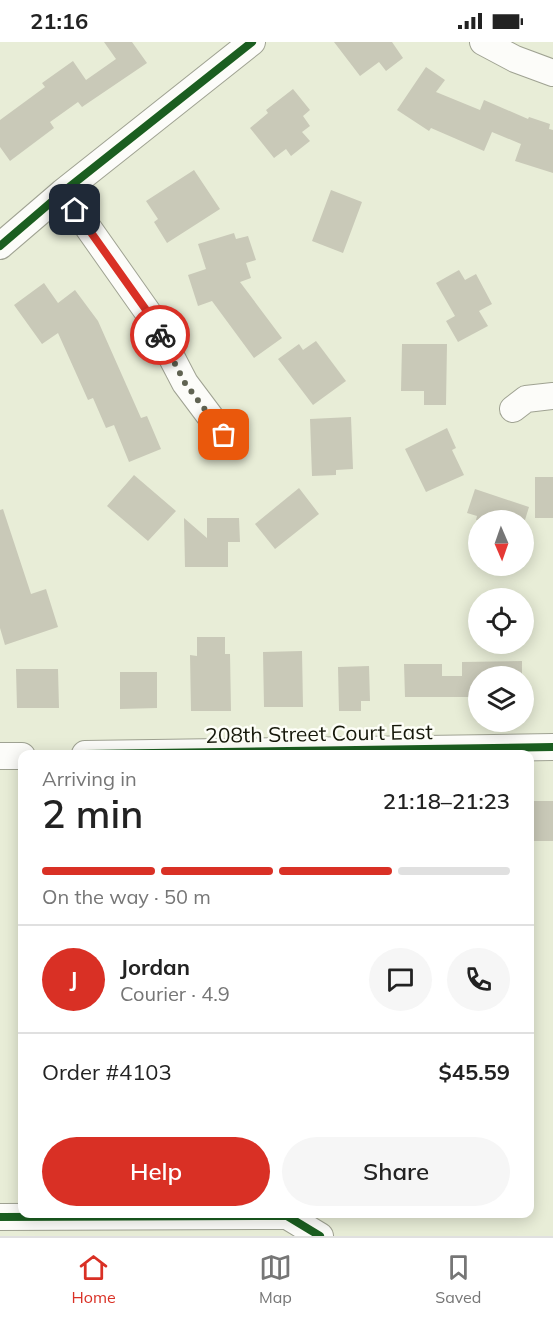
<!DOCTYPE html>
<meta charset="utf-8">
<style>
:root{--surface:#fff;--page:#f6f6f6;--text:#222;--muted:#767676;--line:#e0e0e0;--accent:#d93025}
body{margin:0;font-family:Mulish,sans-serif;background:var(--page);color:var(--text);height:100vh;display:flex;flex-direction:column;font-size:22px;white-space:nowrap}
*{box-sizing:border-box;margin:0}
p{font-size:20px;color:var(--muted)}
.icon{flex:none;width:33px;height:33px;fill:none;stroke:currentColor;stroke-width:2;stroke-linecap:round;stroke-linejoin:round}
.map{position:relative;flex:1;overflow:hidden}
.sheet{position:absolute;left:18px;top:708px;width:516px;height:468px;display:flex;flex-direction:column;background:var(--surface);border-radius:12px;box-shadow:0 3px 15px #0003}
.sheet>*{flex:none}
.needle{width:39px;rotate:178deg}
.fabs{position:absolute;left:468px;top:468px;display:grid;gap:12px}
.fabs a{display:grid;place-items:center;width:66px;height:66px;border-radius:50%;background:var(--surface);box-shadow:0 3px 15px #0003;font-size:30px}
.pin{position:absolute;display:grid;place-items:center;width:51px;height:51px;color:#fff;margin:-26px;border-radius:12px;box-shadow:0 3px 9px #0006}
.courier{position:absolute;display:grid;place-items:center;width:60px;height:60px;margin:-30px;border:4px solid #d93025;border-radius:50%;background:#fff;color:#222;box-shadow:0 2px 8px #0007}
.headline em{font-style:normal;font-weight:600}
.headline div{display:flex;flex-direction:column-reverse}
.headline{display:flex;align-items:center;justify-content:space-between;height:102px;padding:0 24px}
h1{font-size:39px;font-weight:600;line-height:45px}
.bar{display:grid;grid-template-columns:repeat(4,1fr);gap:9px 6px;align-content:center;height:72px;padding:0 24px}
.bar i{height:8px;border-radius:4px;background:var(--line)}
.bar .selected{background:var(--accent)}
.bar p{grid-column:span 4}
.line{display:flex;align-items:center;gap:15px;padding:0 24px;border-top:2px solid var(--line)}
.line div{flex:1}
.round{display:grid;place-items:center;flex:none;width:63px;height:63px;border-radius:32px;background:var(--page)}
.button{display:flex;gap:12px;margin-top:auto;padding:12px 24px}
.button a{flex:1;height:69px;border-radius:36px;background:var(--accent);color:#fff;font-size:24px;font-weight:600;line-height:69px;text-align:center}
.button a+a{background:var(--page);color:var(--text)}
.status{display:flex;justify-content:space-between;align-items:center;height:42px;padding:0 30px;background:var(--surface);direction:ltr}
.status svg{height:16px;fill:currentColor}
.tab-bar{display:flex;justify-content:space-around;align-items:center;height:84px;border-top:2px solid var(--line);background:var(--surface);font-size:16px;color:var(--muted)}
.tab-bar a{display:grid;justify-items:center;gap:3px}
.tab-bar .selected{color:var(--accent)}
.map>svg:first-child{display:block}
.building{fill:#c9c9b8}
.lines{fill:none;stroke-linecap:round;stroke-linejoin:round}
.minor-casing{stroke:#9fa292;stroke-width:28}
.minor{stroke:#fcfcf9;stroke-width:26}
.cycleway-casing{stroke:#fdfef7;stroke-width:11}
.cycleway{stroke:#1b5e20;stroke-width:8}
.done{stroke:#606352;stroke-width:6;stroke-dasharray:0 10.8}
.route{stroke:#d93025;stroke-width:8}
.labels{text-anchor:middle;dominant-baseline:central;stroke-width:5;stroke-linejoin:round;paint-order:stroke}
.street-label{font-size:21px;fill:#16180a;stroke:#fdfef7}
</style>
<div class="status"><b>21:16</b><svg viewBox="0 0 49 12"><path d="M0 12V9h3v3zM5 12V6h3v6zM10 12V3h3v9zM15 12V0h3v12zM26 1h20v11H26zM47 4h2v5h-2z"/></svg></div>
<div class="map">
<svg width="553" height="1194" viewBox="0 0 553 1194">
<rect width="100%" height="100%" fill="#e8edd7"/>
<path class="building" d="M104,0H132L147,21L82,65L78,60L50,80L54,86L10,119L0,105V78L45,45L42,41L73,19L86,38L116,17Z
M334,0H392L403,16L386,29L379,20L360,34Z
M426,25L445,38L436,50L480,68L484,58L528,77L529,75L550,82L549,87L553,88V131L515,119L521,102L492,90L484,109L431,86L429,89L397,68Z
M293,47L310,68L303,74L310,84L302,90L310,99L291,114L286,107L274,116L250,86L268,71L266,68Z
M194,128L220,167L167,201L154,180L158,177L146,159Z
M331,148L362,160L343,211L312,199Z
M234,191L236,197L248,194L256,218L246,221L251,236L240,240L282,296L254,316L212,259L198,264L188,233L206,227L198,202Z
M459,228L465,238L476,232L492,262L479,269L488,284L458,300L446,279L455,274L436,241Z
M44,241L58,261L75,248L98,279L141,376L147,374L161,407L129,420L114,383L106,386L93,356L88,358L58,291L42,302L14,263Z
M316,299L346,339L313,363L278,317L299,302L303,308Z
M402,302H447L446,363H424V349H401Z
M351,375L353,427L336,428V433L312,434L310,377Z
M447,386L456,406L452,408L464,433L426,450L405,407Z
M134,433L176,469L148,499L107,464Z
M535,435H553V476H535Z
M299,446L319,472L275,507L255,482Z
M475,447L529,465L525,478H476L477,474L467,471Z
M3,467L31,552L46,547L58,585L5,603L0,586V468Z
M184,476L207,496V476H239L240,500H228V525H185Z
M197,595H225V612H230L231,669H191L190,613L197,614Z
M302,609L303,665H264L263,610Z
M522,619V634H478V655H405L404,622H442V634H462V620Z
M369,624L370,659H361V669H339L338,625Z
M16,627H58L59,666H17Z
M120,630H157V666L120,667Z
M533,759H553V799H533Z"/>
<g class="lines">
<g class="minor-casing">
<path id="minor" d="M483,0L515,17L553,31
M63,150L149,272L185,341L224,393
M0,204L63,150L252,0
M513,367L526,357L553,354
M85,712L553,705
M0,714H22
M0,1175L287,1174L320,1194"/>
</g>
<use href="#minor" class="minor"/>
<g class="cycleway-casing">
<path id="cycleway" d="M0,204L63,150L252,0
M85,712L553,705
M0,1175L287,1174L320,1194"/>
</g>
<use href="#cycleway" class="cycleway"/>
</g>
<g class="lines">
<path class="done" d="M160,293L185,341L224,393"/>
<path class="route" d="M75,168L149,272L160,293"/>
</g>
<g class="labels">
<g class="street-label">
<text transform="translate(319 691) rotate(-1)">208th Street Court East</text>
</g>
</g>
</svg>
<div class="fabs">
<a><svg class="needle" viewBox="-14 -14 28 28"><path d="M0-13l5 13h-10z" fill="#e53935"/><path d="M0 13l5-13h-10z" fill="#767676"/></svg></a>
<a><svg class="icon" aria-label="locate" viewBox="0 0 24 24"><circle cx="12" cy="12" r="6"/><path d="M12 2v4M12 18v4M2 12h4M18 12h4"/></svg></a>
<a><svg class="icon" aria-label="layers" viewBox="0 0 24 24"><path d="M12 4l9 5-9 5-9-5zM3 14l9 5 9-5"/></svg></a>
</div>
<div class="pin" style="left:224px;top:393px;background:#ea580c"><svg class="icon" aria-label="bag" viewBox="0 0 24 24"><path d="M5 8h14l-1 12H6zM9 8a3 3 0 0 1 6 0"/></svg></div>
<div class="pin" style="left:75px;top:168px;background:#1f2937"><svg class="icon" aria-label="home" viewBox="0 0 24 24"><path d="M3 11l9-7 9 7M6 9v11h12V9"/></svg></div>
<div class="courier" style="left:160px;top:293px"><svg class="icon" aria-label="bike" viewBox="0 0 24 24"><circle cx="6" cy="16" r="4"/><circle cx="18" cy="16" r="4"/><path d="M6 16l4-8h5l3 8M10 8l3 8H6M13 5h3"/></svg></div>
<section class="sheet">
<div class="headline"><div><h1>2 min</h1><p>Arriving in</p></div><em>21:18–21:23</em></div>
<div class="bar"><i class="selected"></i><i class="selected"></i><i class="selected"></i><i></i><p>On the way · 50 m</p></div>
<div class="line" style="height:108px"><b class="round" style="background:var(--accent);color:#fff">J</b><div><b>Jordan</b><p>Courier · 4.9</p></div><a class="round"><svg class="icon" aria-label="chat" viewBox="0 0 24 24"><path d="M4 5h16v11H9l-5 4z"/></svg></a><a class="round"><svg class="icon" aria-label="phone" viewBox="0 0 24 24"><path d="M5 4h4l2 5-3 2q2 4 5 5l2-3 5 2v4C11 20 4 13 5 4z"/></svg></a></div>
<div class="line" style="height:78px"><div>Order #4103</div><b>$45.59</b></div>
<div class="button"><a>Help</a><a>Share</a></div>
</section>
</div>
<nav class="tab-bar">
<a class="selected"><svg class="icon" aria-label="home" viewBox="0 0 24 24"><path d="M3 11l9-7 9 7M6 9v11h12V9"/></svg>Home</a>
<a><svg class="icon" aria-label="map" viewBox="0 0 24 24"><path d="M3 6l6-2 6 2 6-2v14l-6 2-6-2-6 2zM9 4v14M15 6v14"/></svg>Map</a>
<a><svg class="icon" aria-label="saved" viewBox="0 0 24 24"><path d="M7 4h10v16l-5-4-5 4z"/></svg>Saved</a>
</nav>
